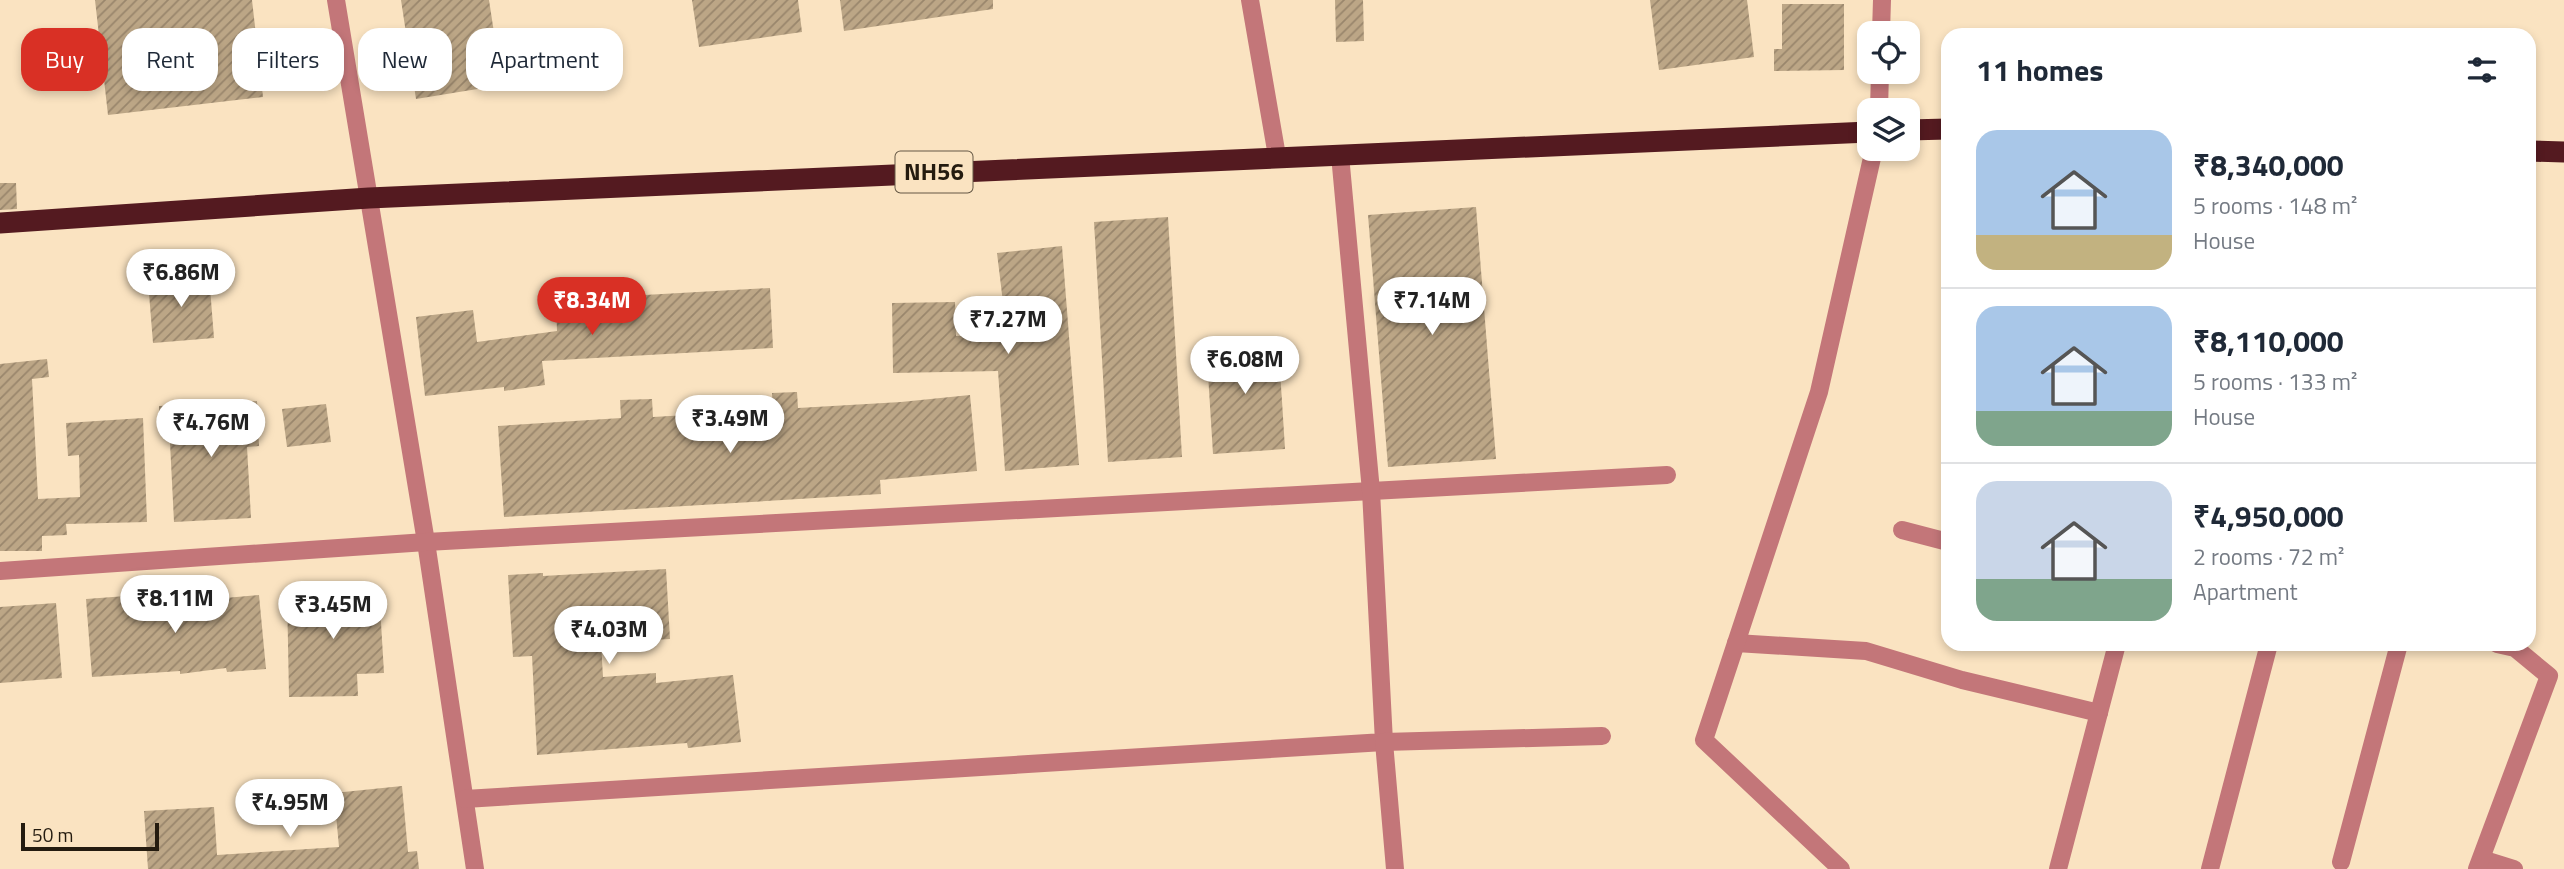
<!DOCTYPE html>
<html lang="en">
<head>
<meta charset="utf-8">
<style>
  :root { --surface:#fff; --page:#f6f6f7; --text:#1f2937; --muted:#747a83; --line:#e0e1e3; --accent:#d93025 }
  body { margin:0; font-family:"Titillium Web",sans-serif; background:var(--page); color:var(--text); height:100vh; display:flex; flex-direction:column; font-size:26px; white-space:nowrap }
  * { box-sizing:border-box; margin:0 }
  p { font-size:23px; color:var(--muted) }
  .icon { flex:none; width:38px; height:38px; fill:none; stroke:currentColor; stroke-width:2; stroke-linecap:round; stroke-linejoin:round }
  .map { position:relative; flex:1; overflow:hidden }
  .details { position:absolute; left:1941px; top:28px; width:595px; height:623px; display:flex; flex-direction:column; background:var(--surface); border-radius:21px; box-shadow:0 4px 10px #0003 }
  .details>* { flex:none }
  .guide { position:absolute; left:21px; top:28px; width:665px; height:63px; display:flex; gap:14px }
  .tools { position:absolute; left:1857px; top:21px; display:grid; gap:14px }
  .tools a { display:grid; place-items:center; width:63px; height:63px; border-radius:14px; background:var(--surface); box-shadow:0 4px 10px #0003; font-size:35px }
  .scale { position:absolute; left:21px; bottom:18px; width:138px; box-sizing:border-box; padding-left:7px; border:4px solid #241b0f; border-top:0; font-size:19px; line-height:24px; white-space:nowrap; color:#241b0f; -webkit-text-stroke:5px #fae3c1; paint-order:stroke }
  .price { position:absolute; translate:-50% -60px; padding:0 16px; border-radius:24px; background:#fff; color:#222; font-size:23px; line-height:46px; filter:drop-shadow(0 2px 4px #0008) }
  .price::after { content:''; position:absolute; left:50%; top:42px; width:21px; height:16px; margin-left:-10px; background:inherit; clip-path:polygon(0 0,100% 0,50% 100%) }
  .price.selected { background:var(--accent); color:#fff }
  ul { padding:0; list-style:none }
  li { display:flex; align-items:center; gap:21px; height:175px; padding:0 35px }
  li+li { border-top:2px solid var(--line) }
  li span { display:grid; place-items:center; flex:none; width:196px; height:140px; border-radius:21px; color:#555 }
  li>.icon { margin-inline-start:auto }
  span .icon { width:84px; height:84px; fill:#fffc; stroke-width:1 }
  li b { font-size:30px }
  h2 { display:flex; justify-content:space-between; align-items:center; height:84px; padding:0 35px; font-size:30px }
  .pill { padding:0 24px; border-radius:21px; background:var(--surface); box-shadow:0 4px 10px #0003; font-size:24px; line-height:63px }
  .pill.selected { background:var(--accent); color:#fff }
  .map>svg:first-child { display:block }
</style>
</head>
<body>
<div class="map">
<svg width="2564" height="869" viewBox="0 0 2564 869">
  <defs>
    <pattern id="building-hatch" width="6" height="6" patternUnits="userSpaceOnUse" patternTransform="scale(1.75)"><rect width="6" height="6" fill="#bca686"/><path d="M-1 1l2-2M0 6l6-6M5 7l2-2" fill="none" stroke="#99866c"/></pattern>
  </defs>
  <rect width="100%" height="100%" fill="#fae3c1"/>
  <g fill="url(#building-hatch)">
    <polygon points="95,0 252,0 263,97 108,115"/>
    <polygon points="401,0 489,0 502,85 416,99"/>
    <polygon points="692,0 798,0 802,32 699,47"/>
    <polygon points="840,0 993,0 993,9 844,31"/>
    <polygon points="1335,0 1363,0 1364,41 1336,42"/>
    <polygon points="1650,0 1747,0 1754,57 1659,70"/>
    <polygon points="1782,4 1844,4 1844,70 1774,71 1774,49 1782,49"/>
    <polygon points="0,183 16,183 17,209 0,210"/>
    <polygon points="1476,207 1496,459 1388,467 1368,215"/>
    <polygon points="1168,217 1182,457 1108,462 1094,222"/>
    <polygon points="1062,246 1079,465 1005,471 998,371 893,373 892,303 955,302 956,336 995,335 994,319 1005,319 997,253"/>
    <polygon points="209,275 214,338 153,343 148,281"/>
    <polygon points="770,288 773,348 542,361 545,385 504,391 504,387 425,396 416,317 473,310 477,342 557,331 556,300"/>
    <polygon points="1278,338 1285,449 1213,454 1206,342"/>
    <polygon points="47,359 49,377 32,379 38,499 80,497 79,455 68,456 66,423 143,418 147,522 66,524 67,535 42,536 42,551 0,551 0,364"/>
    <polygon points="797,392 798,408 901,402 970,395 977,471 880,480 881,494 504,517 498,426 621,418 620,400 652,399 653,417 773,410 772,393"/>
    <polygon points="257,401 259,446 247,447 251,518 174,522 169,423 159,424 159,406"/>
    <polygon points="326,404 331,442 287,447 282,409"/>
    <polygon points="666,569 670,639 601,643 603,677 656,673 656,683 733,675 741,742 688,748 687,743 537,755 532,656 513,657 508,575 543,573 543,576"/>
    <polygon points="379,589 384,673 357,674 358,696 289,697 287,591"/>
    <polygon points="153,594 154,601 213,594 214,599 259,595 266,669 227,672 226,668 180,674 180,671 92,677 86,599"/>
    <polygon points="56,603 62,678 0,683 0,607"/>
    <polygon points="402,786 408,852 417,851 419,869 148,869 144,811 214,807 217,855 339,847 334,793"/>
  </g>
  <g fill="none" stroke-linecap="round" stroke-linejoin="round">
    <g stroke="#c37679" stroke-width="18">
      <polyline points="336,0 426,542 475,869"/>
      <polyline points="1250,0 1277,156"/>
      <polyline points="1881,33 1882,0"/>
      <polyline points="1879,110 1880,72"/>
      <polyline points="1902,530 1948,542"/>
      <polyline points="0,571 426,542 1667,475"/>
      <polyline points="1736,643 1866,651 1962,680 2099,713"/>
      <polyline points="465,799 1384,742 1371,491 1340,155"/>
      <polyline points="2482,859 2514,869"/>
      <polyline points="2341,862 2399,644"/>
      <polyline points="1395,869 1384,742 1602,736"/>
      <polyline points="1841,869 1704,740 1819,392 1874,149"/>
      <polyline points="2058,869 2117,644"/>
      <polyline points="2210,869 2269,644"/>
      <polyline points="2477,869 2549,676 2515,648 2497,644"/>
    </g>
    <g stroke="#541a20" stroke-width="21">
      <polyline points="1908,130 1948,129"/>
      <polyline points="2529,151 2564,152"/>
      <polyline points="0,223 369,198 1869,132"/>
    </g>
  </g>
  <g text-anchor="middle" stroke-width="6" stroke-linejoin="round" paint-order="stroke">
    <rect fill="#fae3c1" stroke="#645744" stroke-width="2" x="895.5" y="151.5" width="77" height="41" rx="5"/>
    <g font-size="24" font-weight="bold" fill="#241b0f">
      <text x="934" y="180">NH56</text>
    </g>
  </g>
</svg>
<div class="tools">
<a><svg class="icon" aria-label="locate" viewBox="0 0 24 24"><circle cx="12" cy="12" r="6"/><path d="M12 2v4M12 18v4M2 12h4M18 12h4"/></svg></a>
<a><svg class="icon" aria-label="layers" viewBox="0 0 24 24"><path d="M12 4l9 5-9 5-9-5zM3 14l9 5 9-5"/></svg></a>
</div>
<div class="scale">50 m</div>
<b class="price" style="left:181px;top:309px">₹6.86M</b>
<b class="price selected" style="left:592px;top:337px">₹8.34M</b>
<b class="price" style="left:1432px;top:337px">₹7.14M</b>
<b class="price" style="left:1008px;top:356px">₹7.27M</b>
<b class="price" style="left:1245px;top:396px">₹6.08M</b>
<b class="price" style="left:730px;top:455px">₹3.49M</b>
<b class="price" style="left:211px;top:459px">₹4.76M</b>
<b class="price" style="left:175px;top:635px">₹8.11M</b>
<b class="price" style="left:333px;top:641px">₹3.45M</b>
<b class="price" style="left:609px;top:666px">₹4.03M</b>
<b class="price" style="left:290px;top:839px">₹4.95M</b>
<div class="guide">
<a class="pill selected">Buy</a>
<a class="pill">Rent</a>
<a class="pill">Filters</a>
<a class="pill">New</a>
<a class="pill">Apartment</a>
</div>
<section class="details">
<h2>11 homes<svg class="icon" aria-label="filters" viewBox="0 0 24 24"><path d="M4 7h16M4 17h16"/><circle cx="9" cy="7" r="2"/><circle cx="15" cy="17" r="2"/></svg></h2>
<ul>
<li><span style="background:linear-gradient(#a9c7e8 75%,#c2b280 0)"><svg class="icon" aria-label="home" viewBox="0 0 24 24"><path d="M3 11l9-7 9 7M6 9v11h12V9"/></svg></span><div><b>₹8,340,000</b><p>5 rooms · 148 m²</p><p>House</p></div></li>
<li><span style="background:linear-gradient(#a9c7e8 75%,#7fa58c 0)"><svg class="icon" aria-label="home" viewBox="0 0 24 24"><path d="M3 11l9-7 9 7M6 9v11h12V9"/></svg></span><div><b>₹8,110,000</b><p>5 rooms · 133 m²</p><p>House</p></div></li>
<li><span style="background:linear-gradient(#c9d6e8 70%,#7fa58c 0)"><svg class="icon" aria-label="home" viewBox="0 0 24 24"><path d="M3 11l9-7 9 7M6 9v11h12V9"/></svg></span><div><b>₹4,950,000</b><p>2 rooms · 72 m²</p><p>Apartment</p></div></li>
</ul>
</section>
</div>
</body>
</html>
